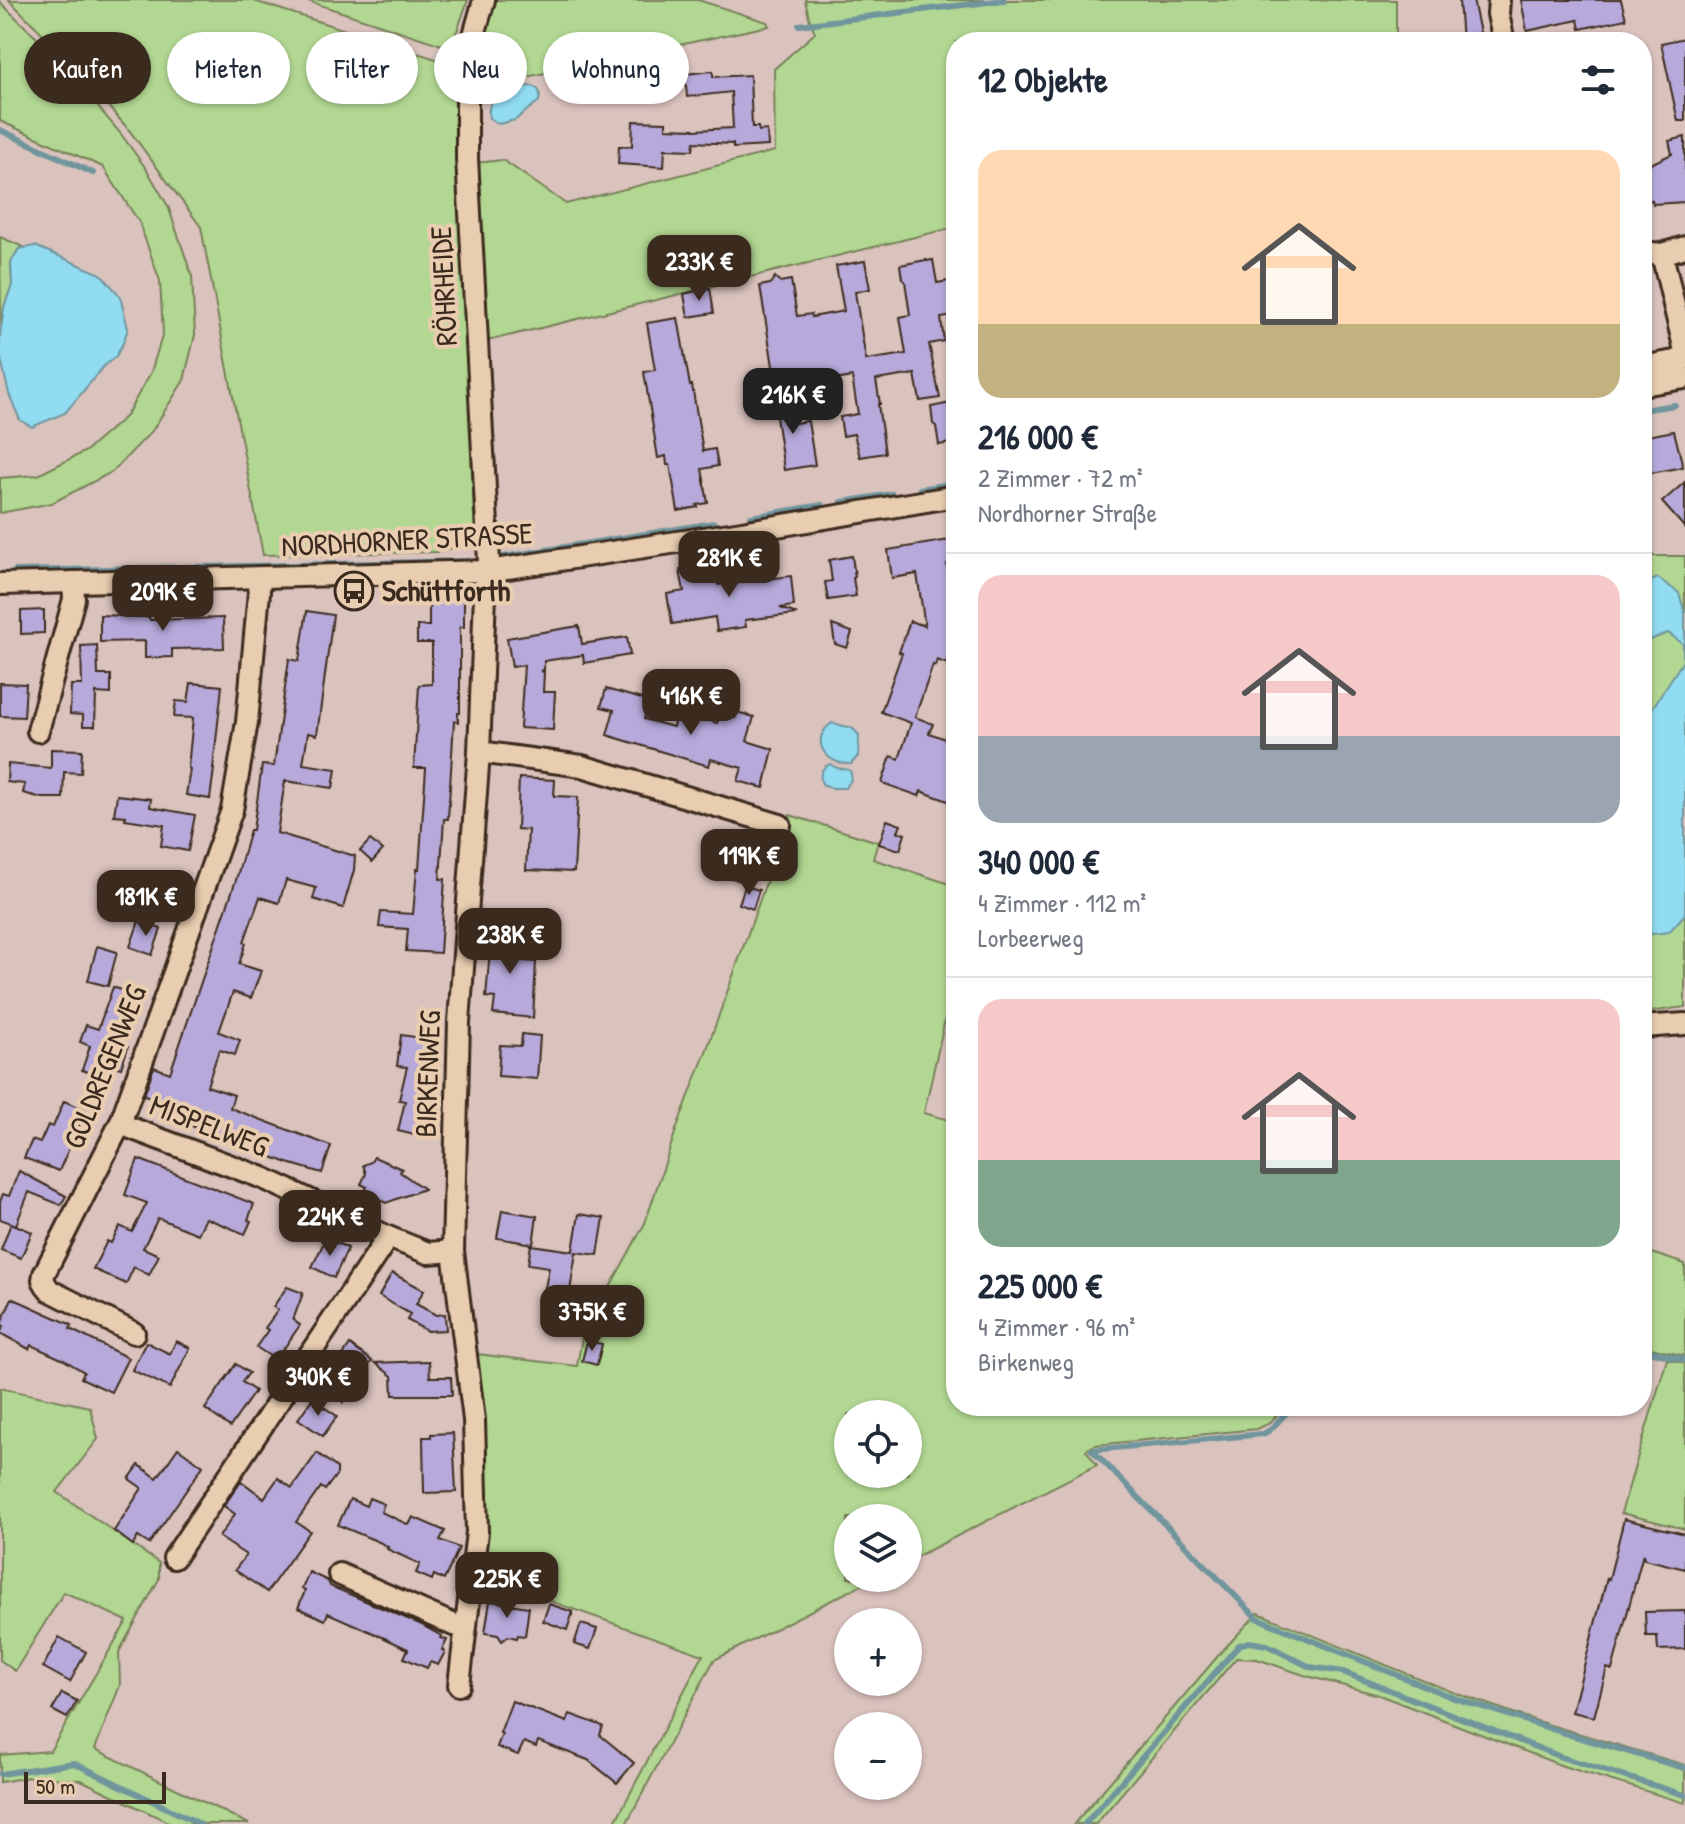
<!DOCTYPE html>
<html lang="de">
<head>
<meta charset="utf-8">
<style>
  :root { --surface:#fff; --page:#f6f6f7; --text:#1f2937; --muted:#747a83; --line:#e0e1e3; --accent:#3b2a1e }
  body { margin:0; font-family:"Patrick Hand",sans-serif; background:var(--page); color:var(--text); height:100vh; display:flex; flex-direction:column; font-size:30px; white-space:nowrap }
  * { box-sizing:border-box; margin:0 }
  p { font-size:26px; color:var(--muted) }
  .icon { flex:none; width:44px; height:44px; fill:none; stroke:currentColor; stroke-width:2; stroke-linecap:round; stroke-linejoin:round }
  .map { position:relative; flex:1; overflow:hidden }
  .side { position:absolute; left:946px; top:32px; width:706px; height:1384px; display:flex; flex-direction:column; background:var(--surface); border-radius:32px; box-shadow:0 2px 6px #0004 }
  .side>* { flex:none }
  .hud { position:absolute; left:24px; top:32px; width:760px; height:72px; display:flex; gap:16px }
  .fabs { position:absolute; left:834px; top:1400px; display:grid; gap:16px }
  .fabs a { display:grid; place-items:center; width:88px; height:88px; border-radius:50%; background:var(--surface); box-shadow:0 2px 6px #0004; font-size:40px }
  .scale { position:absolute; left:24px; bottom:20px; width:142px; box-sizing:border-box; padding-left:8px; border:4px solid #3b2a1e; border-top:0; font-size:22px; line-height:28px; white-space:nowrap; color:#3b2a1e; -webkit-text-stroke:6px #e9cdb0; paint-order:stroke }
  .price { position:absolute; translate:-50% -68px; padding:0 18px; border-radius:16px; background:var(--accent); color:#fff; font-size:26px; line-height:52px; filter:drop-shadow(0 2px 4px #0008) }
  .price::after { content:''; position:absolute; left:50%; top:48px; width:24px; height:18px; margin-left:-12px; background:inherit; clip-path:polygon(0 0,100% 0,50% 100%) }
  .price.active { background:#222; color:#fff }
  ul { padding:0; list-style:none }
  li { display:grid; align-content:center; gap:16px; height:424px; padding:0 32px }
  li+li { border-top:2px solid var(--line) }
  li span { display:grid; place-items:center; height:248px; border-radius:24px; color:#555 }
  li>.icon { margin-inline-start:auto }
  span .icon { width:144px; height:144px; fill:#fffc; stroke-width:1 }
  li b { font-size:34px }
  h2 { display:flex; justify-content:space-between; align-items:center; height:96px; padding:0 32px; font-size:34px }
  .pill { padding:0 28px; border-radius:36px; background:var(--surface); box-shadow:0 2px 6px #0004; font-size:28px; line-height:72px }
  .pill.active { background:var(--accent); color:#fff }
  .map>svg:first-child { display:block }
</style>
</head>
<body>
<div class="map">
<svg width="1685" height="1824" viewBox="0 0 1685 1824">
  <rect width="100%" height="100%" fill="#dac2bd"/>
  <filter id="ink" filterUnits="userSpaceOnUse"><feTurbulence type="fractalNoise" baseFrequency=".0125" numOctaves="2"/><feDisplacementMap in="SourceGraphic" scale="16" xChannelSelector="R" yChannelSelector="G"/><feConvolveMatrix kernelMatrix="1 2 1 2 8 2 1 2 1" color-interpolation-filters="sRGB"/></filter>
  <g filter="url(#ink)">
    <g fill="#b2d792" stroke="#768058" stroke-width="2" fill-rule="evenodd">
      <polygon points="9,0 251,0 455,65 475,542 438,552 263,555 201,227 129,130 58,49"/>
      <polygon points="305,0 468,0 451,48"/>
      <polygon points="493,0 698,0 767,22 769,26 474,88 474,61"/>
      <polygon points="805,0 1396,0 1396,42 956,42 956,227 483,342 475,163 503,160 566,204 775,151 774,69 815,33 809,17"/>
      <polygon points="0,2 54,55 121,134 147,170 168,206 192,276 195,335 184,380 152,431 112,472 52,503 0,513 0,478 38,475 86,451 126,416 151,372 163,333 160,281 139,222 103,167 0,121"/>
      <polygon points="0,237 26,248 19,249 11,262 12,285 4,307 1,325"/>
      <polygon points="1642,532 1650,556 1685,556 1685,1007 1642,1013"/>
      <path d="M790 815 878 842 873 859 956 886V970L924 1113 956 1122V1406H1287L1268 1424 1257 1429 1095 1445 1086 1450 1097 1465 908 1561V1518H848V1578H875L714 1660 626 1824H614L703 1655 480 1576 476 1354 577 1366 582 1338 645 1223 677 1127 707 1049ZM848 1414H908V1474H848Z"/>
      <polygon points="1642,1250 1685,1264 1685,1356 1642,1346"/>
      <polygon points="1667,1359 1685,1363 1685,1529 1621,1513"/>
      <polygon points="0,1388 90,1407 98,1439 57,1492 159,1563 159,1579 119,1652 120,1685 95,1749 249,1824 172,1824 81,1780 29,1777 0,1782 0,1755 50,1751 127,1621 64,1592 15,1671 0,1660"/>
      <polygon points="1258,1613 1455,1693 1540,1722 1685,1765 1685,1803 1563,1766 1379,1695 1307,1676 1257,1659 1236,1658 1096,1824 1074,1824 1224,1649"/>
    </g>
    <g fill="#91dcf1" stroke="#6f959d" stroke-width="2">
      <path d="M532 86C540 89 541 93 539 101L515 120 499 124 489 118C485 92 512 87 532 86Z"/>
      <polygon points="35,246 101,274 120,296 128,329 123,343 116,356 104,366 65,413 32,427 20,420 9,394 0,355 0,335 4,307 12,285 11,262 19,249"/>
      <polygon points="1658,578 1679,593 1685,613 1685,914 1669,932 1652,934 1642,931 1642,724 1683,661 1683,644 1668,633 1642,643 1642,585"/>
      <path d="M832 723 852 728 859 735 858 756 851 764C826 765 808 740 832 723Z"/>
      <path d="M830 764 837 768 849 770C854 776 850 783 845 788H832L822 784C819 775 821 768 830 764Z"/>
    </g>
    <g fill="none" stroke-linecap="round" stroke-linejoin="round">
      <g stroke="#6f959d" stroke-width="6">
        <polyline points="799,25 1004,0"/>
        <polyline points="0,130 93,173"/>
        <polyline points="1642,410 1675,405"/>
        <polyline points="920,489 956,483"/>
        <polyline points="842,502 892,494"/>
        <polyline points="751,517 822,505"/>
        <polyline points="503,557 714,523"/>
        <polyline points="15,571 470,561"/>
        <polyline points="1642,1349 1685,1360"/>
        <polyline points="1092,1450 1257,1618 1454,1698 1571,1735 1685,1768"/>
        <polyline points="1092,1450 1263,1434 1270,1430 1293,1406"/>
        <polyline points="0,1774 74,1763 200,1824"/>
        <polyline points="1085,1824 1239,1645 1249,1642 1267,1645 1310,1667 1343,1672 1561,1757 1685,1795"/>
      </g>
    </g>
    <g fill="#b7aadb" stroke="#3b2a1e" stroke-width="2">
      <polygon points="1459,0 1473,0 1482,42 1462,42"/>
      <polygon points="1521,0 1621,0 1626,19 1580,29 1578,20 1527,31"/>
      <polygon points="1685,38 1685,121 1678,121 1661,43"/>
      <polygon points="648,60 648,84 644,84 644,94 624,94 624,88 606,88 607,70 622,70"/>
      <polygon points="713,71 713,77 750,75 752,127 758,127 759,131 767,130 768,146 733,148 733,144 694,142 693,150 665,149 664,167 618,164 619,146 632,146 633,121 666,122 666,128 694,129 694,130 733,128 731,92 687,97 685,74"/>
      <polygon points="1685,137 1685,202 1653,204 1652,200 1642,202 1642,168 1672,154 1669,141"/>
      <polygon points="926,260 926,261 933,260 937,283 949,281 954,316 941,318 944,341 929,344 940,398 920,401 915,374 876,380 880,404 878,404 885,453 860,457 854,434 843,436 840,417 858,414 852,377 777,391 760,286 770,284 775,277 780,282 791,280 797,316 811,314 812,317 844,311 836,266 865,261 870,289 855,292 866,360 906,354 900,317 910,315 905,281 902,279 900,265"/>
      <polygon points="710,288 714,313 688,317 684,294"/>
      <polygon points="678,318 690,386 692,385 703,451 715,449 718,466 702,469 708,503 697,505 698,507 678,511 670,465 667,465 666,456 658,458 644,372 655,370 647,323"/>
      <polygon points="789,394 794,423 808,421 815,465 784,470 773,397"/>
      <polygon points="956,402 956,442 939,445 936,426 933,424 931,407"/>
      <polygon points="1674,431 1683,467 1645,474 1642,462 1642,437"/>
      <polygon points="1685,482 1685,528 1662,502"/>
      <polygon points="956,539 956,562 947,564 956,627 956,667 937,660 935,666 933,665 915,717 933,724 929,733 956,743 956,804 921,791 919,796 882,783 891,756 899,759 911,723 881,712 902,653 899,652 910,621 925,626 917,574 892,578 888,550"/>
      <polygon points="852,556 855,577 853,578 856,596 828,600 825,582 832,581 829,560"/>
      <polygon points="715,565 718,585 791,576 794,606 780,608 797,614 745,620 746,627 717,631 715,617 672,624 667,594 684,591 680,570"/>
      <polygon points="429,598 464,598 464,627 460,627 460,713 458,713 458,722 454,721 448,819 444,819 440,879 445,879 440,953 406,951 408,929 379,927 381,912 413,914 417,869 419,869 426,768 414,768 419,685 432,684 432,643 417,643 417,626 429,626"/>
      <polygon points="44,610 44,633 21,634 21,611"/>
      <polygon points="307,611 333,615 317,735 308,733 303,764 336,769 333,788 285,781 277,833 355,856 354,870 343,908 313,899 316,888 286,880 279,903 260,897 244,942 246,943 239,964 261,971 251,998 233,992 219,1032 240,1040 235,1055 220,1050 218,1053 207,1086 234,1095 230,1108 331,1146 322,1173 288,1163 240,1145 240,1147 227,1142 228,1139 172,1119 176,1106 144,1095 154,1067 170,1073 236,880 250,830 253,830 262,765 274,766 289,659 299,661"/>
      <polygon points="100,615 149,617 150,620 223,618 224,648 172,649 172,657 145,658 145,641 100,642"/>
      <polygon points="832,625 852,632 847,648 835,644"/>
      <polygon points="579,626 582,644 627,637 630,655 584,663 583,655 544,661 544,670 540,671 544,672 543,692 555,692 553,730 520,728 524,665 512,667 507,638"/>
      <polygon points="97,645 98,675 111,675 111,694 96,693 95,726 83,726 83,715 70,714 71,685 82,685 81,646"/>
      <polygon points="0,683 26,684 24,717 0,716"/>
      <polygon points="191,683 222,686 213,769 214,769 210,799 186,795 190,769 188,768 193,718 174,717 176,701 188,702"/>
      <polygon points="606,689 649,701 644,719 673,727 677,711 717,723 720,714 735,718 737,712 754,717 747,741 773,749 764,788 738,781 742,768 711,759 709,766 607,735 614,710 601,707"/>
      <polygon points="51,749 82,750 81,773 64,772 63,798 42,798 23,793 25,784 7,782 8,764 51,768"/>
      <polygon points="519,778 555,780 554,796 578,797 574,872 526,870 528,830 517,829"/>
      <polygon points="117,795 151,799 150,807 195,815 188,851 161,846 164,825 125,819 126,816 114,815"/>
      <polygon points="887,820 901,825 898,832 905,834 900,850 879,844"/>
      <polygon points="725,837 757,847 746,882 714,873"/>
      <polygon points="370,840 383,850 372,862 360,851"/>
      <polygon points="745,886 759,890 753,909 739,904"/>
      <polygon points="139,921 161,929 152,955 130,947"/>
      <polygon points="492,926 517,928 514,960 536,962 533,1018 493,1014 495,998 486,997"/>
      <polygon points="97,946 117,952 108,986 88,981"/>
      <polygon points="113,987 138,996 121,1045 128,1047 121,1068 114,1066 109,1080 82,1070 90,1046 80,1042 86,1025 98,1029"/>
      <polygon points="522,1034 540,1036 537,1079 498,1076 500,1045 521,1046"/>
      <polygon points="401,1035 429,1039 427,1050 430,1050 427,1070 438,1072 433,1108 435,1109 427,1138 398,1131 405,1101 399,1100 407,1067 397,1066"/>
      <polygon points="64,1101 86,1110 59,1171 24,1158 32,1140 40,1143 48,1125 53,1127"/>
      <polygon points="374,1157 402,1169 400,1172 424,1189 386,1203 364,1193 367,1187 361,1184 366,1174 363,1165 371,1162"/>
      <polygon points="138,1159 254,1204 248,1220 251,1221 245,1234 206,1218 198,1234 158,1218 143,1248 159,1255 149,1275 134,1267 126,1284 93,1269 107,1241 111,1243 120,1226 132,1232 147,1203 125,1195"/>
      <polygon points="19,1171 66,1196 61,1205 29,1192 16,1225 0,1219 0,1202 3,1194 9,1196"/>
      <polygon points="502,1210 537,1216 533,1244 497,1238"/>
      <polygon points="579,1214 604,1218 598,1255 576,1252 569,1298 565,1298 563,1308 542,1304 549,1267 528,1264 531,1245 573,1251"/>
      <polygon points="11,1223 32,1232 21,1258 1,1250"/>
      <polygon points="326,1238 348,1248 334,1278 312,1267"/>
      <polygon points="392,1273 424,1290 416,1304 436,1315 445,1314 446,1330 427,1331 407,1320 410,1314 379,1296"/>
      <polygon points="287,1287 303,1293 293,1320 300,1325 276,1360 256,1347 268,1330 265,1328 278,1310 273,1307"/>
      <polygon points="12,1298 72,1325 70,1329 128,1358 111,1392 81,1378 84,1372 64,1360 31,1345 29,1349 0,1333 4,1326 1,1324"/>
      <polygon points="176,1341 190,1348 170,1388 132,1370 146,1342 170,1354"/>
      <polygon points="587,1341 602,1344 597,1365 582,1361"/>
      <polygon points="350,1345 372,1361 343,1402 339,1374 333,1370"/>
      <polygon points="429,1361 430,1377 451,1377 452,1395 393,1395 392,1376 375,1363"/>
      <polygon points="236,1364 249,1373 242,1382 255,1391 230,1427 205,1409"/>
      <polygon points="312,1399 337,1416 323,1436 298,1419"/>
      <polygon points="453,1433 456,1492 424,1493 423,1437 431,1437 431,1434"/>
      <polygon points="178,1448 203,1466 149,1544 138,1537 133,1545 114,1531 142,1488 129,1479 139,1465 157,1478"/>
      <polygon points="317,1453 337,1468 337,1474 325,1490 321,1487 296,1522 310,1531 267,1592 235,1570 246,1555 219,1537 235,1514 224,1506 241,1481 264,1498 278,1478 292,1488"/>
      <polygon points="369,1498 384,1504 381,1512 409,1525 413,1517 445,1531 440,1540 459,1548 444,1580 434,1575 432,1580 416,1573 420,1564 387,1549 388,1547 379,1542 338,1525 350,1499 366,1506"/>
      <polygon points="1624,1519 1685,1534 1685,1569 1644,1559 1643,1554 1612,1670 1607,1668 1594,1717 1572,1712 1607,1578 1609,1579"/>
      <polygon points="309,1572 328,1581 330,1586 422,1625 442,1636 441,1638 447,1640 442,1650 445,1652 438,1665 430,1662 427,1668 404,1658 408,1649 378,1635 328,1613 325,1620 298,1608 305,1591 302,1589"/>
      <polygon points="490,1601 529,1607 525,1636 518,1635 517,1638 508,1636 502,1641 498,1635 485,1633"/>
      <polygon points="549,1604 573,1612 567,1630 543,1621"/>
      <polygon points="1685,1611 1685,1649 1658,1650 1657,1636 1646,1636 1645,1612"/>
      <polygon points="581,1624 597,1629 590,1649 574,1644"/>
      <polygon points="59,1637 86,1652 70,1682 43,1667"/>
      <polygon points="62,1693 77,1701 67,1718 52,1710"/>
      <polygon points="512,1701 567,1722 570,1714 603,1726 600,1735 634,1763 617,1783 588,1760 538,1741 536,1747 524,1742 518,1755 497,1747 502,1734 500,1733"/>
    </g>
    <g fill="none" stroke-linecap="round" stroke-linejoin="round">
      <g stroke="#3b2a1e" stroke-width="26">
        <g id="minor">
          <polyline points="1499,0 1498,14 1504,42"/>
          <polyline points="1642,252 1662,254 1685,247"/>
          <polyline points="1662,254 1685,351"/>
          <polyline points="1642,367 1685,359"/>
          <polyline points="1642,385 1685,378"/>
          <polyline points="0,584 488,571 736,533 956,496"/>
          <polyline points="38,731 74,599 73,582"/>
          <polyline points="479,752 582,766 780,825"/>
          <polyline points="1642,1027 1685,1024"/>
          <polyline points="120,1124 263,1178 388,1237 428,1253 453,1251"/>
          <polyline points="134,1333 49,1290 43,1280 44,1274 120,1124 232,810 247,722 259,592 258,578"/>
          <polyline points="174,1558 388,1237"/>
          <polyline points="339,1574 454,1625 466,1626"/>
          <polyline points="459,1685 477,1532 474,1420 453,1251 459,1022 479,752 485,594 489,562 467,158 467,60 484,0"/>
        </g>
      </g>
      <use href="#minor" stroke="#e9cdb0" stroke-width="20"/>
    </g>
  </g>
  <defs>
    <g id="bus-ring" transform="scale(2)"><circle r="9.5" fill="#e9cdb0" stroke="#3b2a1e" stroke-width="1.5"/><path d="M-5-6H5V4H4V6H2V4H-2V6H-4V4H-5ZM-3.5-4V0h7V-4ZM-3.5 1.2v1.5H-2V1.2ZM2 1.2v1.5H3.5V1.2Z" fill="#3b2a1e"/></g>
  </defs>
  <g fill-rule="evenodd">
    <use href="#bus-ring" x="354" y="591"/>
  </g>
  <g text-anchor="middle" stroke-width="8" stroke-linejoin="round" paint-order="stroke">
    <g font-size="30" fill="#3b2a1e" stroke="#e9cdb0">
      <text transform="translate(444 286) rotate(-93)" y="10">RÖHRHEIDE</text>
      <text transform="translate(407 540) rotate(-3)" y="10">NORDHORNER STRASSE</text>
      <text transform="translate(105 1067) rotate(-68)" y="10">GOLDREGENWEG</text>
      <text transform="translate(428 1074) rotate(-88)" y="10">BIRKENWEG</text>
      <text transform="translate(209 1126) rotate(21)" y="10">MISPELWEG</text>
    </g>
    <g font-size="30" font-weight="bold" fill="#3b2a1e" stroke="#e9cdb0" text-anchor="start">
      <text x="382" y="601">Schüttforth</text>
    </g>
  </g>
</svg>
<div class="fabs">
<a><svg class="icon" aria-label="locate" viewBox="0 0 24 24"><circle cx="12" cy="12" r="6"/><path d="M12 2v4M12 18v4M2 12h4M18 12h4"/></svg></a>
<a><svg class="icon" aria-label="layers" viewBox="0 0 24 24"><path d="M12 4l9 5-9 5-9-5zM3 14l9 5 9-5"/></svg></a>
<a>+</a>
<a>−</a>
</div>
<div class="scale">50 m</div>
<b class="price" style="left:699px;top:303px">233K €</b>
<b class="price active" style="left:793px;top:436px">216K €</b>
<b class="price" style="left:729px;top:599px">281K €</b>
<b class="price" style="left:163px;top:633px">209K €</b>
<b class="price" style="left:691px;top:737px">416K €</b>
<b class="price" style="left:749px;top:897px">119K €</b>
<b class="price" style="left:146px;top:938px">181K €</b>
<b class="price" style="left:510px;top:976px">238K €</b>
<b class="price" style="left:330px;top:1258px">224K €</b>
<b class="price" style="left:592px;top:1353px">375K €</b>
<b class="price" style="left:318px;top:1418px">340K €</b>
<b class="price" style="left:507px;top:1620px">225K €</b>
<div class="hud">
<a class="pill active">Kaufen</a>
<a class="pill">Mieten</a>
<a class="pill">Filter</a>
<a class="pill">Neu</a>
<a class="pill">Wohnung</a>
</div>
<section class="side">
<h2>12 Objekte<svg class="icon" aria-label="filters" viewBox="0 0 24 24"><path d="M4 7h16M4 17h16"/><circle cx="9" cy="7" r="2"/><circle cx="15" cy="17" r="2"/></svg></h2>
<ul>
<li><span style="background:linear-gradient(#ffd9b3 70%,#c2b280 0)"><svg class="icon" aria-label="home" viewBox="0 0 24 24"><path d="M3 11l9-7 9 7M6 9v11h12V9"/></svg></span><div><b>216 000 €</b><p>2 Zimmer · 72 m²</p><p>Nordhorner Straße</p></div></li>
<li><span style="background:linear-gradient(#f6c9c9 65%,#9aa5b1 0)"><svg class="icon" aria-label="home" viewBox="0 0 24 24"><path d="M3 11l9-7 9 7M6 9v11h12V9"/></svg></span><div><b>340 000 €</b><p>4 Zimmer · 112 m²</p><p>Lorbeerweg</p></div></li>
<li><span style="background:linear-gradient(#f6c9c9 65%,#7fa58c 0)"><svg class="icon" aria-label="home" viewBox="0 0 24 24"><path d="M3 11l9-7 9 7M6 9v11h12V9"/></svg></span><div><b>225 000 €</b><p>4 Zimmer · 96 m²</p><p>Birkenweg</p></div></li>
</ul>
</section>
</div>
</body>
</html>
